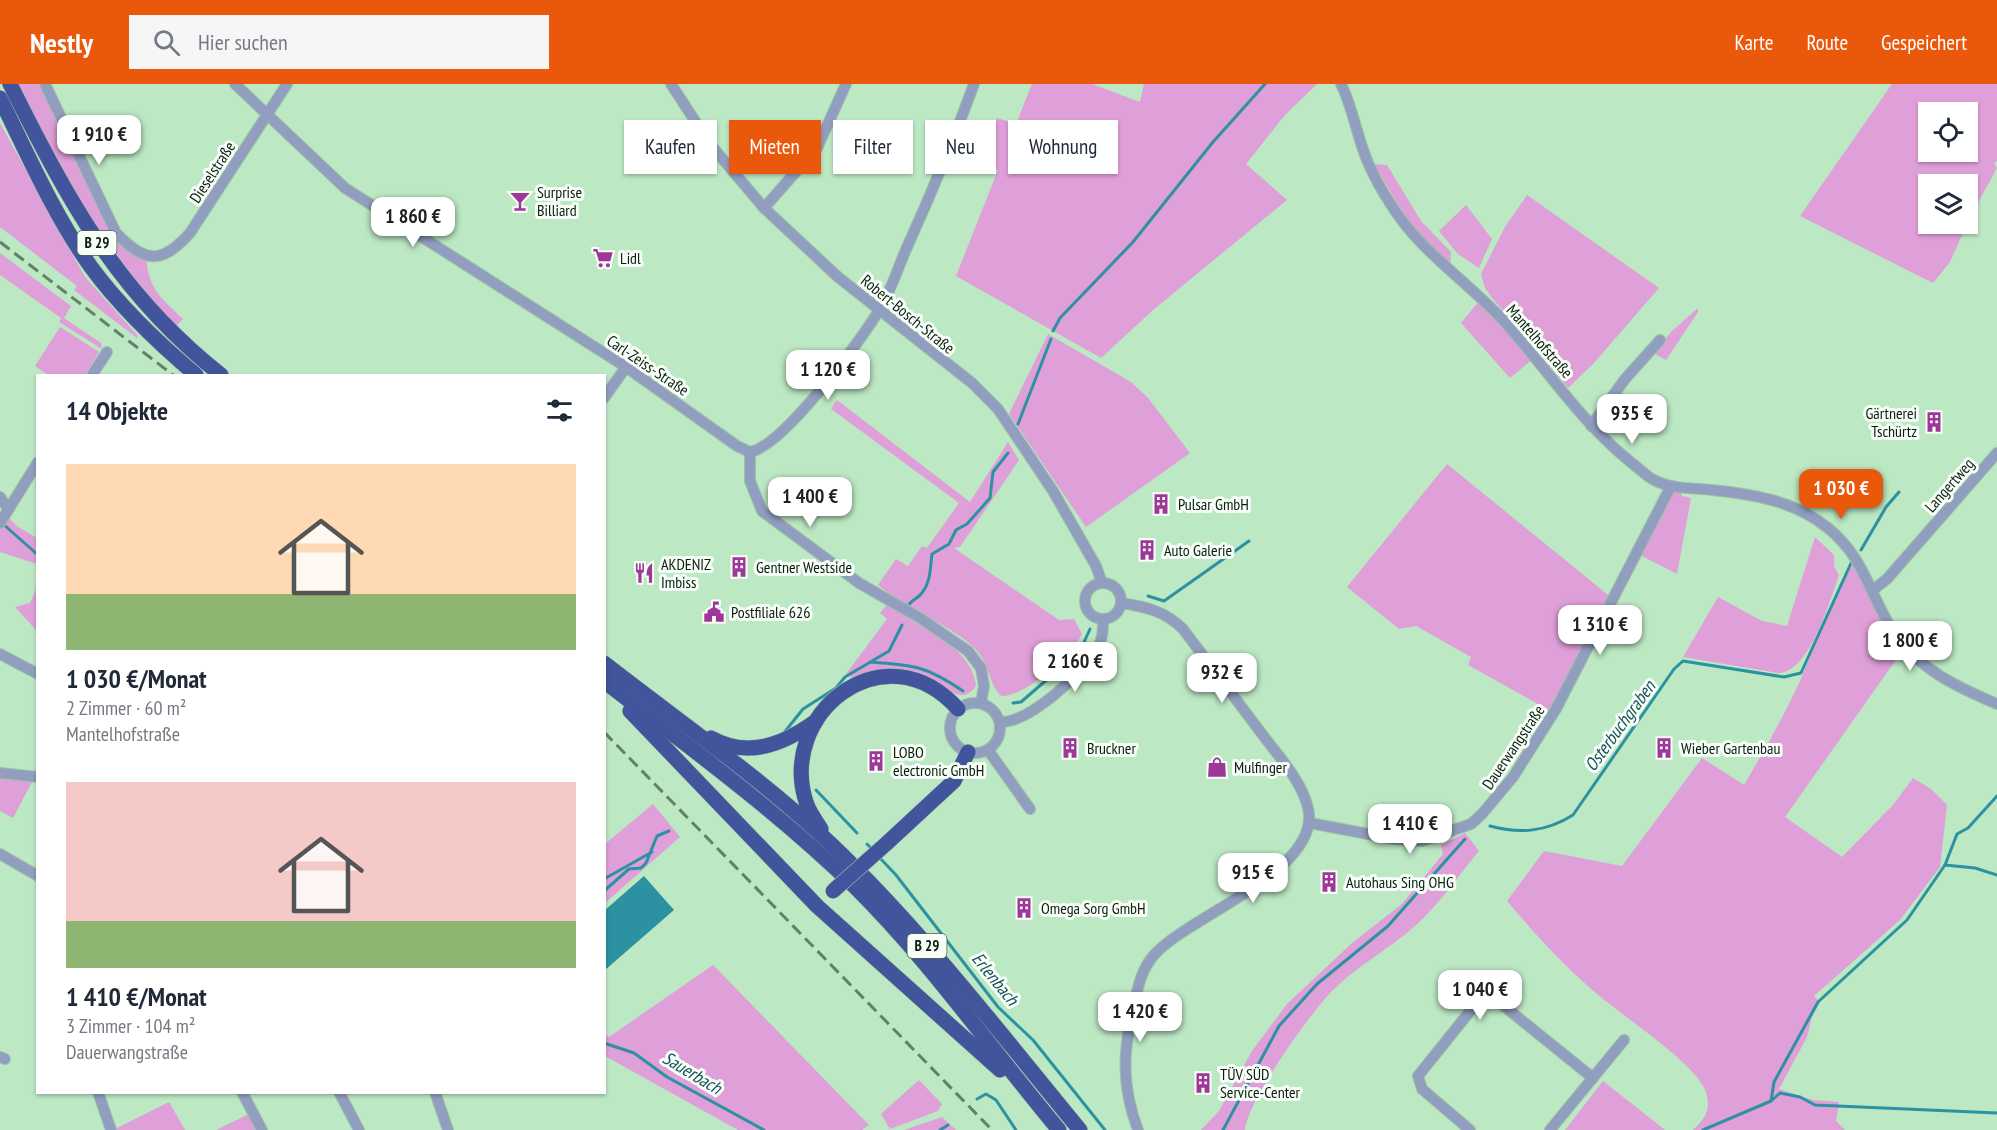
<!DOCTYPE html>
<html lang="de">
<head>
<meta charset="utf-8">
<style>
  :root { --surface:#fff; --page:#f6f6f7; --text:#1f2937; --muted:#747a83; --accent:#ea580c }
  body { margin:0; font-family:"PT Sans Narrow",sans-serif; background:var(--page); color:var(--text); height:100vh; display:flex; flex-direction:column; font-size:22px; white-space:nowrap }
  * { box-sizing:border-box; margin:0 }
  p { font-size:20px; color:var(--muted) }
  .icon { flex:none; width:33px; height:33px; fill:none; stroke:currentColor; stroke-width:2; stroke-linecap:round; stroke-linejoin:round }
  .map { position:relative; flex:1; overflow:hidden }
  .side { position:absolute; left:36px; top:290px; width:570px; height:720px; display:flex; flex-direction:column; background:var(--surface); border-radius:0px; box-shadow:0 2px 4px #0004 }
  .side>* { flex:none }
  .top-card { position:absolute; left:624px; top:36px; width:570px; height:54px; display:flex; gap:12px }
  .tools { position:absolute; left:1918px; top:18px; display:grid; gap:12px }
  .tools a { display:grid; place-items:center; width:60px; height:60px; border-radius:0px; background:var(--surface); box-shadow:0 2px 4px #0004; font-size:30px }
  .price { position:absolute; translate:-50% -51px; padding:0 14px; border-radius:12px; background:#fff; color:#222; font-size:20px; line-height:39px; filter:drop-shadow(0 2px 3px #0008) }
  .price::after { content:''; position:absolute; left:50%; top:36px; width:18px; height:14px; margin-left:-9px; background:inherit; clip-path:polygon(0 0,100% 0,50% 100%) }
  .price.on { background:var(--accent); color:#fff }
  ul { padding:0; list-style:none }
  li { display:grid; align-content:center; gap:12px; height:318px; padding:0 30px }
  li span { display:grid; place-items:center; height:186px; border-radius:0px; color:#555 }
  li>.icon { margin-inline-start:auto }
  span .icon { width:108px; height:108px; fill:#fffc; stroke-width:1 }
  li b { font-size:26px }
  h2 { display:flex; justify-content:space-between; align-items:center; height:72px; padding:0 30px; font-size:26px }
  .chip { padding:0 21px; border-radius:0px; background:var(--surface); box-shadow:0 2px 4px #0004; font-size:21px; line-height:54px }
  .chip.on { background:var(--accent); color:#fff }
  header { display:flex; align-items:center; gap:36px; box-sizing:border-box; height:84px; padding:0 30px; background:var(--accent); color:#fff }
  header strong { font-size:28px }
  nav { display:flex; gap:33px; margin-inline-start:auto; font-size:21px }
  .search { width:420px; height:54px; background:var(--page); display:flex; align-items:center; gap:15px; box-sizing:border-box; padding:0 21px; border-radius:0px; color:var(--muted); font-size:22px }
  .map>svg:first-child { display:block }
</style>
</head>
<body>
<header>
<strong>Nestly</strong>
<div class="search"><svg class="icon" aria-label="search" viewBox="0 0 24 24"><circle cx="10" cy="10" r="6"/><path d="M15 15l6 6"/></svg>Hier suchen</div>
<nav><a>Karte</a><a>Route</a><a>Gespeichert</a></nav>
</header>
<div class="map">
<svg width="1997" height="1046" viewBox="0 0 1997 1046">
  <rect width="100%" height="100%" fill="#bce8c4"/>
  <g fill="#df9fd9" fill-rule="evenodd">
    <path d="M18 0H45L116 149 146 173C149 206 160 213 183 235L173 245 140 210 73 113Z"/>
    <polygon points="1032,0 1092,0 1140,18 1144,0 1317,0 1285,31 1246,80 1287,116 1153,226 1101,274 956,192 998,86 980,78 997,34 1016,40"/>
    <path d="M1892 0H1997V77L1994 79 1997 84 1968 137V100H1929V140H1967L1950 178 1933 199 1800 132ZM1929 28H1968V68H1929Z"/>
    <polygon points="0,39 85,193 138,252 137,254 74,206 77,202 0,143"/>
    <polygon points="1374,80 1387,81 1421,137 1451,168 1450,184 1418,154"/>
    <polygon points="1527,111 1659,204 1594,279 1568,304 1493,215 1485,204 1481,190 1505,143"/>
    <polygon points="1466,121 1492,155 1479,184 1458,170 1439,147"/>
    <polygon points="0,169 71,222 64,234 101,259 102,265 59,238 61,234 0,191"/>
    <polygon points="1479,217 1534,274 1510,294 1461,239"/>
    <polygon points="1698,224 1698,228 1666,276 1653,269 1672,247"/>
    <polygon points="60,243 99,268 85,291 48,291 35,282"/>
    <polygon points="1048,250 1131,298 1148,314 1190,369 1086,443 1009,330"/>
    <path d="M837 316 970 418 1008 358 1019 376 960 463 954 464 1059 536 1074 535 1082 550C1072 571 1025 613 1001 612 988 599 990 581 977 567 962 550 935 538 915 525L908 534C934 551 973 568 976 602 959 627 935 592 913 587 891 583 873 586 853 595L846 590 887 535 880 529 893 513 878 501 896 475 908 482 922 462 927 464 959 419 831 325Z"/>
    <polygon points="1447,380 1613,515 1554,629 1468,581 1471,573 1416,542 1399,545 1347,503"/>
    <polygon points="1674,408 1681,408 1682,412 1691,414 1677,490 1640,471 1668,414"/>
    <polygon points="5,430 18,443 37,454 37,480 0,468 0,439"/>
    <path d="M1815 453 1834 471V482L1839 491C1830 516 1810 589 1778 589L1683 573 1718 513 1762 537 1787 542Z"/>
    <path d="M1857 474 1905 563 1785 733 1842 773 1893 721 1913 694 1931 705 1947 721 1940 783 1900 836 1814 912 1820 918 1812 933 1807 953 1779 1005 1813 1016 1839 1018 1836 1037 1845 1046H1693C1706 1034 1712 1024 1705 1006 1695 979 1621 931 1596 909 1564 882 1534 849 1507 817L1544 767 1622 782 1702 674 1744 701C1764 667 1783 634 1799 599 1818 558 1831 512 1857 474Z"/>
    <polygon points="37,503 37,547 15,523 30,519"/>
    <polygon points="0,692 34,694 13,734 0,727"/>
    <polygon points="653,720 680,753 605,819 605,760"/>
    <path d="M1465 749 1479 767C1458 792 1438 822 1414 843 1388 866 1355 883 1331 908 1309 931 1248 1016 1245 1046H1201L1219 1027 1252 967 1287 920 1352 859 1402 820 1443 770 1441 761Z"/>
    <polygon points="713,881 869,1041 862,1046 738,1046 605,972 605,950 609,953"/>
    <polygon points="919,996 942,1020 938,1027 890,1045 881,1030"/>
    <polygon points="1603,997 1665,1046 1565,1046"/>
    <polygon points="169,1018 185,1046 113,1046"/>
    <polygon points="251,1029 260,1046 216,1046"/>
    <polygon points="942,1033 956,1046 904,1046"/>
  </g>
  <polygon fill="#2c92a2" points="644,792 674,826 605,886 605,826"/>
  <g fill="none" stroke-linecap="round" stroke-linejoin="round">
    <g stroke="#2c92a2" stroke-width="3">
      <polyline points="1053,247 1060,234 1133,158 1213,58 1265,0"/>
      <polyline points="1018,340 1051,255"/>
      <polyline points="3,440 38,471"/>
      <polyline points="1861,466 1886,423 1899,408"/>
      <polyline points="1148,512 1164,517 1249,457"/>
      <path d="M907 524C910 516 916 516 921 510 931 499 930 484 932 470L949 460 956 446 967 440 990 414 993 388 1008 369"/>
      <path d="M870 578C914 581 926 582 963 607"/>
      <polyline points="1013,619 1021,618 1080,567 1090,545"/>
      <polyline points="783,650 803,625 836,604 845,593 889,567 902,541"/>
      <polyline points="816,706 857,749"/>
      <path d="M1490 742C1520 750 1546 748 1573 731L1674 585 1683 577 1784 593 1801 589 1852 477"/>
      <polyline points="867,760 873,766"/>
      <polyline points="879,773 896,791 998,923 1033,956 1105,1046"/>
      <polyline points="1945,781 1975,784 1997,791"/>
      <polyline points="604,795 652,768"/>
      <polyline points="604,807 629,785 641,784 646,779 657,752 669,747"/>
      <polyline points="604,959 634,969 667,993 764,1046"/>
      <polyline points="977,1015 986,1010 996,1016 1016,1046"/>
      <polyline points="1771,1017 1780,1009 1800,1013 1815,1021 1997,1029"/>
      <polyline points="940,1046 948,1041"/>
      <polyline points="1223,1046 1279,942 1317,900 1388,842 1465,755"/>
      <polyline points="1703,1046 1771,1017 1774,998 1818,918 1907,836 1945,781 1957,750 1968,744 1997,712"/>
    </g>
    <g stroke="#9cc3a4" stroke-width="12">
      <g id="minor">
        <path d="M45 0 116 149C145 179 161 181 190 149L287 0"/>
        <polyline points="235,0 345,104 626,283 737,362 750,368"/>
        <polyline points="671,0 710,60 764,124 838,193 972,299 998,325 1053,407 1096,482 1102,499"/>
        <path d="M1341 0C1354 26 1357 55 1369 81 1375 94 1382 107 1390 119 1418 166 1465 195 1502 235 1546 283 1581 339 1633 380 1640 385 1647 393 1656 397 1673 405 1693 404 1712 406 1753 410 1795 417 1828 444 1865 474 1869 510 1893 547 1918 585 1957 603 1997 620"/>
        <polyline points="764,124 817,64 846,0"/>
        <polyline points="92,291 107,268"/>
        <polyline points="604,314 626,283"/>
        <polyline points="1591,342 1625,295 1660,256"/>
        <path d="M750 368C783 362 859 259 878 228 891 208 898 183 908 161 932 108 954 55 974 0"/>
        <polyline points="750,368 750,397 762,427 859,499 920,534 968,567 981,584 984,602 981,619"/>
        <polyline points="0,413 8,425"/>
        <polyline points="0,439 38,378"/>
        <circle cx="1103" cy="517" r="18"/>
        <polyline points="1874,505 1887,495 1997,369"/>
        <path d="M1122 519C1146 523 1165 527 1183 545 1210 581 1238 618 1265 654 1281 675 1302 698 1308 724 1323 786 1188 832 1154 871 1141 886 1138 903 1134 921 1123 966 1121 1001 1138 1046"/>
        <polyline points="0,570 38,590"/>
        <circle cx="975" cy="644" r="25"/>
        <path d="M1000 638C1030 639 1084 588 1098 563 1103 554 1103 546 1103 536"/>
        <polyline points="988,666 1030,725"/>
        <polyline points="0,689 38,693"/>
        <polyline points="1310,739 1394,755 1422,757 1471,740 1482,730 1513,693 1556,625 1671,402"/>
        <polyline points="0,770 38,792"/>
        <polyline points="0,973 5,975"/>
        <polyline points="98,1008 111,1046"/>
        <polyline points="242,1008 262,1046"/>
        <polyline points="339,1008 359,1046"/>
        <polyline points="435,1008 448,1046"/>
        <polyline points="1470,1046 1422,1005 1418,992 1479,916 1494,914 1593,994"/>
        <polyline points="1550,1046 1624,956"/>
      </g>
    </g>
    <g stroke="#9cc3a4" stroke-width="16">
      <g id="highway">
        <path d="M10 0C68 116 117 209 221 291"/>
        <path d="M0 14C28 71 54 131 91 183 121 224 157 258 196 291"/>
        <path d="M604 579C681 639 761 694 832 761 923 848 1000 949 1080 1046"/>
        <path d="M604 597C689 663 777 727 854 802 929 876 991 965 1059 1046"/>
        <polyline points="630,627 817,822 1000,986"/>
        <path d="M711 654C748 675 784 660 816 637"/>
        <path d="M821 745C816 737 810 729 807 721 775 630 885 543 958 625"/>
        <polyline points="887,759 954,697 968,668"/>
      </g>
    </g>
    <use href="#minor" stroke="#929ec0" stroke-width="10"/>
    <use href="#highway" stroke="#42559c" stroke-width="15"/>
    <g stroke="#638169" stroke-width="3" stroke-dasharray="12 6" stroke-linecap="butt">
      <polyline points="0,158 173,291"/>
      <polyline points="604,648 992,1046"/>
    </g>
    <g stroke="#9cc3a4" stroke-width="16" stroke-linecap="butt">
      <polyline id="highway-bridge" points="833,807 887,759"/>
    </g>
    <use href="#highway-bridge" stroke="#42559c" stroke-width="15"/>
  </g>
  <defs>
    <g id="bar-bare" transform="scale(1.62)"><path d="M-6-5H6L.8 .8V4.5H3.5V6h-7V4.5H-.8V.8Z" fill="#9f3699" stroke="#f6fef7" stroke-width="2.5" paint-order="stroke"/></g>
    <g id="supermarket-bare" transform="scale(1.62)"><path d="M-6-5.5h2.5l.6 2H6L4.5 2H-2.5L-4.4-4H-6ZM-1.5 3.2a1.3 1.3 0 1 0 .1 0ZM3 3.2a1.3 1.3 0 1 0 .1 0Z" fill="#9f3699" stroke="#f6fef7" stroke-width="2.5" paint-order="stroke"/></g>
    <g id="building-bare" transform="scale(1.62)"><path d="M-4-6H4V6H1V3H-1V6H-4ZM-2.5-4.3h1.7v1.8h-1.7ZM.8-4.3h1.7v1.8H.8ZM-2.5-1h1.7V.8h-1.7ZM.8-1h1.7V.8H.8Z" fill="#9f3699" stroke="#f6fef7" stroke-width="2.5" paint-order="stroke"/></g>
    <g id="restaurant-bare" transform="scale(1.62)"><path d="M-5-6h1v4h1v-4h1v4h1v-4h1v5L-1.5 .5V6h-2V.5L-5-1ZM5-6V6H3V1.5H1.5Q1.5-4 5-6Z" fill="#9f3699" stroke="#f6fef7" stroke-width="2.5" paint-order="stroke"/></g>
    <g id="civic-bare" transform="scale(1.62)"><path d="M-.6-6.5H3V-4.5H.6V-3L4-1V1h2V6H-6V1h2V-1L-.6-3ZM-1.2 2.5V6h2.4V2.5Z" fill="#9f3699" stroke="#f6fef7" stroke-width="2.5" paint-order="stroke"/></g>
    <g id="shop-bare" transform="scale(1.62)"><path d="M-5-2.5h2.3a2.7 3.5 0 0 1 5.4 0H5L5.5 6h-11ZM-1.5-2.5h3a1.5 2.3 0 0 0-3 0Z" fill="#9f3699" stroke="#f6fef7" stroke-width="2.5" paint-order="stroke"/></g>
  </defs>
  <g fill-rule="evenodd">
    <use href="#bar-bare" x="520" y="117"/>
    <use href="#supermarket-bare" x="603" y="174"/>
    <use href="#building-bare" x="1934" y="338"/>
    <use href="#building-bare" x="1161" y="420"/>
    <use href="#building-bare" x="1147" y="466"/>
    <use href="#building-bare" x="739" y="483"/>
    <use href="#restaurant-bare" x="644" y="489"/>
    <use href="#civic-bare" x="714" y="528"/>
    <use href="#building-bare" x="1070" y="664"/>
    <use href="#building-bare" x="1664" y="664"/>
    <use href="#building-bare" x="876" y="677"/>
    <use href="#shop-bare" x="1217" y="683"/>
    <use href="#building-bare" x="1329" y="798"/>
    <use href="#building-bare" x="1024" y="824"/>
    <use href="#building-bare" x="1203" y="999"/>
  </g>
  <g text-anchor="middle" stroke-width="6" stroke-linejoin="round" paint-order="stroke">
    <g fill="#f6fef7" stroke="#526055" stroke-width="1.5">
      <rect x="77.5" y="147" width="39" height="24" rx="4.5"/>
      <rect x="907.5" y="850" width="39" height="24" rx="4.5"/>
    </g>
    <g font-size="15" font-weight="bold" fill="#0c1c10">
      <text x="97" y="164">B 29</text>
      <text x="927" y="867">B 29</text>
    </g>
    <g font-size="16" fill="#0c1c10" stroke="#f6fef7">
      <text transform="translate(212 88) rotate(-57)" y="6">Dieselstraße</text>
      <text transform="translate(908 230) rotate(39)" y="6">Robert-Bosch-Straße</text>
      <text transform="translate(1540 257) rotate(49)" y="6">Mantelhofstraße</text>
      <text transform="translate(648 281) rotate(34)" y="6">Carl-Zeiss-Straße</text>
      <text transform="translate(1949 401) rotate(-49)" y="6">Langertweg</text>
      <text transform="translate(1513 663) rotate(-56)" y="6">Dauerwangstraße</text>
    </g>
    <g font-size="16" fill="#0c1c10" stroke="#f6fef7" text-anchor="start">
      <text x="537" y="114">Surprise<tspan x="537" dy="18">Billiard</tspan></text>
      <text x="620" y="180">Lidl</text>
      <text x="1917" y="335" text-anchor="end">Gärtnerei<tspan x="1917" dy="18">Tschürtz</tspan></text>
      <text x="1178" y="426">Pulsar GmbH</text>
      <text x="1164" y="472">Auto Galerie</text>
      <text x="661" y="486">AKDENIZ<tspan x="661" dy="18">Imbiss</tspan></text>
      <text x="756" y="489">Gentner Westside</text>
      <text x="731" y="534">Postfiliale 626</text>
      <text x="1087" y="670">Bruckner</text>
      <text x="1681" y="670">Wieber Gartenbau</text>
      <text x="893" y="674">LOBO<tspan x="893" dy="18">electronic GmbH</tspan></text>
      <text x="1234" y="689">Mulfinger</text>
      <text x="1346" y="804">Autohaus Sing OHG</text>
      <text x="1041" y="830">Omega Sorg GmbH</text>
      <text x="1220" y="996">TÜV SÜD<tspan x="1220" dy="18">Service-Center</tspan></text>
    </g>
    <g font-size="18" font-style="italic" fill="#19515a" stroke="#f6fef7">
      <text transform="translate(1620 642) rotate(-54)" y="6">Osterbuchgraben</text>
      <text transform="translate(995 895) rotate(51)" y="6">Erlenbach</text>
      <text transform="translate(692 989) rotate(31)" y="6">Sauerbach</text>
    </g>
  </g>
</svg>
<div class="tools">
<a><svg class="icon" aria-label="locate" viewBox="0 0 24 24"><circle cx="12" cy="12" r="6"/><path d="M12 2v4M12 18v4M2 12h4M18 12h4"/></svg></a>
<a><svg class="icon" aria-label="layers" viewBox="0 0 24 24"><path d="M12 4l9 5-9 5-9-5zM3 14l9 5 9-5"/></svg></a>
</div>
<b class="price" style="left:99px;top:82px">1 910 €</b>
<b class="price" style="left:413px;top:164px">1 860 €</b>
<b class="price" style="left:828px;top:317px">1 120 €</b>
<b class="price" style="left:1632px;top:361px">935 €</b>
<b class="price on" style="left:1841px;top:436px">1 030 €</b>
<b class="price" style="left:810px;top:444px">1 400 €</b>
<b class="price" style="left:1600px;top:572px">1 310 €</b>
<b class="price" style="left:1910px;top:588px">1 800 €</b>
<b class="price" style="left:1075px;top:609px">2 160 €</b>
<b class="price" style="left:1222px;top:620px">932 €</b>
<b class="price" style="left:1410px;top:771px">1 410 €</b>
<b class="price" style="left:1253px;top:820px">915 €</b>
<b class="price" style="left:1480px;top:937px">1 040 €</b>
<b class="price" style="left:1140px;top:959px">1 420 €</b>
<div class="top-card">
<a class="chip">Kaufen</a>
<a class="chip on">Mieten</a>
<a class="chip">Filter</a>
<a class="chip">Neu</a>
<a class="chip">Wohnung</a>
</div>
<section class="side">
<h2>14 Objekte<svg class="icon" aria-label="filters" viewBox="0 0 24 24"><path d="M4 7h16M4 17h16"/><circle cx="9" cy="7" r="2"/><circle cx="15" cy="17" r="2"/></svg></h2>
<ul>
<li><span style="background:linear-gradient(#ffd9b3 70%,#8fb573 0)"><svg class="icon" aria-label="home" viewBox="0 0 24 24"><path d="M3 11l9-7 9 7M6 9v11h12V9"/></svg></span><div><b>1 030 €/Monat</b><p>2 Zimmer · 60 m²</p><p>Mantelhofstraße</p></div></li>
<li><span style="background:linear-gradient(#f6c9c9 75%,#8fb573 0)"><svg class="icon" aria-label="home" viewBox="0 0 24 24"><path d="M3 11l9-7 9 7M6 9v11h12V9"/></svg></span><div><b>1 410 €/Monat</b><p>3 Zimmer · 104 m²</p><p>Dauerwangstraße</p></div></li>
</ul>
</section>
</div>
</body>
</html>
